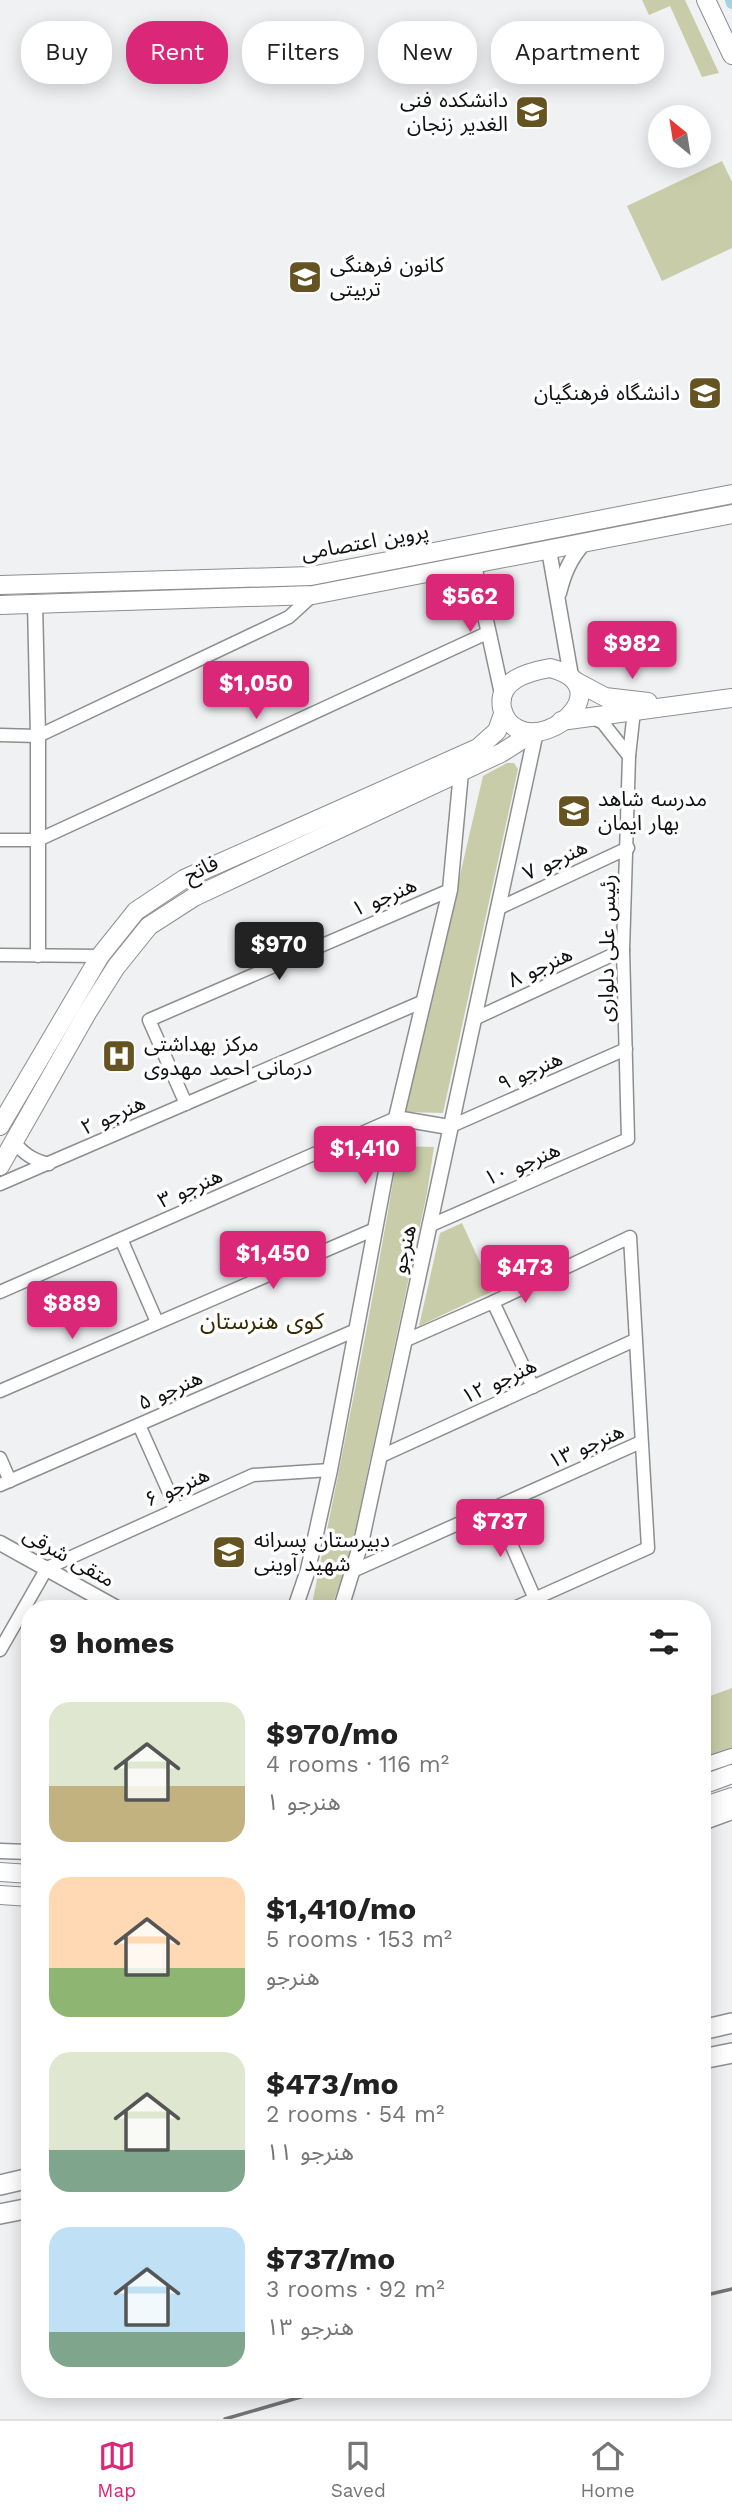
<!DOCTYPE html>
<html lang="en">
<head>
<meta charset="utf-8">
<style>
  :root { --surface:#fff; --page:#f6f6f6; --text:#222; --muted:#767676; --line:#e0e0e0; --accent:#db2777 }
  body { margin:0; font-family:"Work Sans","Noto Sans Arabic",sans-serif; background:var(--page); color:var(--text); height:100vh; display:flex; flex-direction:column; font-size:26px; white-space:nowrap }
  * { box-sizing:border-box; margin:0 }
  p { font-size:23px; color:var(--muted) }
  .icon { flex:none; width:38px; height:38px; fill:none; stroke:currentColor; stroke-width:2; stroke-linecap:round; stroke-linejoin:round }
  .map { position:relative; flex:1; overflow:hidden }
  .panel { position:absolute; left:21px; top:1600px; width:690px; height:798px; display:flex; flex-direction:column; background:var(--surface); border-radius:28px; box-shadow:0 4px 18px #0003 }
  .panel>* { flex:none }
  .banner { position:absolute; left:21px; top:21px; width:691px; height:63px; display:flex; gap:14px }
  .needle { width:46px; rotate:330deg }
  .tools { position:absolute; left:648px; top:105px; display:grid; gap:14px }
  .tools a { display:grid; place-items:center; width:63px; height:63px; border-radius:50%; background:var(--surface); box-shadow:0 4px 18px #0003; font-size:35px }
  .price { position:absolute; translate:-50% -60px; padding:0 16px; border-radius:7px; background:var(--accent); color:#fff; font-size:23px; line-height:46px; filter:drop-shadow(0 2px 4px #0008) }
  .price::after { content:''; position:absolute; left:50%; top:42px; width:21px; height:16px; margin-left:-10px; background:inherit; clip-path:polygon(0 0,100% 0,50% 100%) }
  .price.active { background:#222; color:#fff }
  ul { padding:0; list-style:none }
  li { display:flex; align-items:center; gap:21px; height:175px; padding:0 28px }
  li span { display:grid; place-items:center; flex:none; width:196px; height:140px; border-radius:21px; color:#555 }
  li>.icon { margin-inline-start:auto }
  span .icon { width:84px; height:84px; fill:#fffc; stroke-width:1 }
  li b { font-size:30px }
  h2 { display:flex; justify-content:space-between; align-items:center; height:84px; padding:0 28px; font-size:30px }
  .tag { padding:0 24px; border-radius:28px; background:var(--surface); box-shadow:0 4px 18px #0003; font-size:24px; line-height:63px }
  .tag.active { background:var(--accent); color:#fff }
  .dock { display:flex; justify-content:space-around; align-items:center; height:98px; border-top:2px solid var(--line); background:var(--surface); font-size:19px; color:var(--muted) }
  .dock a { display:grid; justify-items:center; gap:4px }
  .dock .active { color:var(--accent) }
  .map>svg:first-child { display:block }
</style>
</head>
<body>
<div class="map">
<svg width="732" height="2419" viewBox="0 0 732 2419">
  <rect width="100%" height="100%" fill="#f0f1f3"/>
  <g fill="#c9cca8">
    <polygon points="642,0 685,0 719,73 702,77 670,6 649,15"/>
    <polygon points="722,161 732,182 732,248 662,281 627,206"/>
    <polygon points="507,763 514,763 518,769 443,1113 405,1112 483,776"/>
    <path d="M399 1146 434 1147 427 1193 349 1559 331 1608H309L312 1604C343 1451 374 1299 399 1146Z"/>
    <polygon points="462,1223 493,1291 419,1326 440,1233"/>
    <polygon points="732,1688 732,1747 702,1757 702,1699"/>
  </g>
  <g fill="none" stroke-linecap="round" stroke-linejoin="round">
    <polyline stroke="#a3d2e3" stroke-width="12" points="731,0 732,3"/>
    <g stroke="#8d8e90" stroke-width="15">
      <g id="minor">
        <polyline points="591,717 603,723 629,756"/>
        <polyline points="0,735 38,736 289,617 313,595"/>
        <polyline points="0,840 38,840 487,633"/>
        <polyline points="499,908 628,848"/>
        <polyline points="0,955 100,956"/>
        <polyline points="474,1019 623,950"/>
        <polyline points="186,1104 149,1020 450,890"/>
        <polyline points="449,1127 626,1049"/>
        <path d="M14 1142C24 1154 33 1160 49 1164"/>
        <polyline points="0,1184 424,1001"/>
        <polyline points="431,1225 628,1139 623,950 629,756 634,711"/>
        <polyline points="121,1239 157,1322"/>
        <polyline points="0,1292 396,1118"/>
        <polyline points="493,1302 533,1387"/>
        <polyline points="404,1341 493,1302 630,1237 648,1548 514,1608"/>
        <polyline points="0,1391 375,1229"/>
        <polyline points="139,1425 176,1508"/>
        <polyline points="379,1457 635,1340"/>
        <polyline points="0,1458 10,1481"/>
        <polyline points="0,1485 356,1330"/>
        <polyline points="495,1507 535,1599"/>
        <polyline points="355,1570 641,1442"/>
        <polyline points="0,1650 47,1568 253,1475 330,1470"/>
      </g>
    </g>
    <g stroke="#8d8e90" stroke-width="17">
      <g id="tertiary">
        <polyline points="549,550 571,676"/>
        <polyline points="474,565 502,694"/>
        <path d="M559 593C564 573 570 559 584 543"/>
        <polyline points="35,603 38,736 38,955"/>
        <polyline points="396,1118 449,1127"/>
        <polyline points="0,1543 117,1608"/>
        <polyline points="295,1608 308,1570 330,1470 396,1118 450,890 461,772"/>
        <polyline points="341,1608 361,1543 536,732"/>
        <polyline points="702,1766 732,1756"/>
        <polyline points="702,1823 732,1812"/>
        <polyline points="0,1851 30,1852"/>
      </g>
    </g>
    <g stroke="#8d8e90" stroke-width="20">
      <g id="secondary">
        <polyline points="706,0 732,55"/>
        <polyline points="0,585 311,576 732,494"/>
        <polyline points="0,605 313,595 732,514"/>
        <path d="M550 668C617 685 554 747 518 729 509 725 504 717 502 708 497 680 528 672 550 668Z"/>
        <polyline points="575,681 605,697 648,702"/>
        <polyline points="561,721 732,698"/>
        <polyline points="0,1126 100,956 136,911 184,879 478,748 497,731 503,714"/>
        <polyline points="0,1166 87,1013 116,967 149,926 194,897 501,753 531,734"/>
        <polyline points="702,1785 732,1774"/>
        <polyline points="702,1807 732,1797"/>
        <polyline points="0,1872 30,1874"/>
        <polyline points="0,1895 30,1897"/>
      </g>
    </g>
    <g stroke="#8d8e90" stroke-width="22">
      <g id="trunk">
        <polyline points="702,2030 732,2023"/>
        <polyline points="702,2059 732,2053"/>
        <polyline points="0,2185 30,2178"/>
        <polyline points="0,2214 30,2208"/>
      </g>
    </g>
    <use href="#minor" stroke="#fff" stroke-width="12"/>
    <use href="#tertiary" stroke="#fff" stroke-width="14"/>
    <use href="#secondary" stroke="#fff" stroke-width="18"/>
    <use href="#trunk" stroke="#fff" stroke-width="19"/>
    <g stroke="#727373" stroke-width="3.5">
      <polyline points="702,2296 732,2289"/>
      <polyline points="225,2419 328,2389"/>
    </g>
  </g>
  <defs>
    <g id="university-square" transform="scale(1.75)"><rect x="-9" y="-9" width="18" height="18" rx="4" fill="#655422" stroke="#fefeff"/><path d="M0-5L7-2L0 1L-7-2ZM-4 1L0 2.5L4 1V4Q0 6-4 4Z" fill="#fff"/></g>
    <g id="school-square" transform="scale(1.75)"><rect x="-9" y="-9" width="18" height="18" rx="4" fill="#655422" stroke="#fefeff"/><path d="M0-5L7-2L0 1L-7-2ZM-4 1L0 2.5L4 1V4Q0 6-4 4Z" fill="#fff"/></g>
    <g id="hospital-square" transform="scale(1.75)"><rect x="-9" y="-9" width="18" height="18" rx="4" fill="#655422" stroke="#fefeff"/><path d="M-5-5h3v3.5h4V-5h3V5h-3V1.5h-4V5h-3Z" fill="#fff"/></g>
  </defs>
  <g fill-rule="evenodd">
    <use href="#university-square" x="532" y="112"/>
    <use href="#university-square" x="305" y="277"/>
    <use href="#university-square" x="705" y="393"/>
    <use href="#school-square" x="574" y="811"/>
    <use href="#hospital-square" x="119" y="1056"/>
    <use href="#school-square" x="229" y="1552"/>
  </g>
  <g text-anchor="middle" stroke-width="7" stroke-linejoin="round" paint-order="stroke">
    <g font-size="21" fill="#101111" stroke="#fefeff" text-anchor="start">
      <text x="508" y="107" text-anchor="end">دانشکده فنی<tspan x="508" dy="24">الغدیر زنجان</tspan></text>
      <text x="330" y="272">کانون فرهنگی<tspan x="330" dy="24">تربیتی</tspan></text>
      <text x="680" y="400" text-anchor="end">دانشگاه فرهنگیان</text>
      <text x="598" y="806">مدرسه شاهد<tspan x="598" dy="24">بهار ایمان</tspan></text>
      <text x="144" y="1051">مرکز بهداشتی<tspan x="144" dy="24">درمانی احمد مهدوی</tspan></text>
      <text x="254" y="1547">دبیرستان پسرانه<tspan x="254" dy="24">شهید آوینی</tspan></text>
    </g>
    <g font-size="21" fill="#101111" stroke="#fefeff">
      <text transform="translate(365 542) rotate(-10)" y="7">پروین اعتصامی</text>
      <text transform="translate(555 860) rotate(-25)" y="7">هنرجو ۷</text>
      <text transform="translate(201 869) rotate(-26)" y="7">فاتح</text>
      <text transform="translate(384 897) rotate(-23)" y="7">هنرجو ۱</text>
      <text transform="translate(607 948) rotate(-89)" y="7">رئیس علی دلواری</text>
      <text transform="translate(540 967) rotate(-25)" y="7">هنرجو ۸</text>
      <text transform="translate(530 1071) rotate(-24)" y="7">هنرجو ۹</text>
      <text transform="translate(113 1115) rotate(-24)" y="7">هنرجو ۲</text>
      <text transform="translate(522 1164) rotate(-23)" y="7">هنرجو ۱۰</text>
      <text transform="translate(190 1188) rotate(-24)" y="7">هنرجو ۳</text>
      <text transform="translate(404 1249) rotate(-77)" y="7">هنرجو</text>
      <text transform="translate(499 1381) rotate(-25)" y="7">هنرجو ۱۲</text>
      <text transform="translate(170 1390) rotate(-24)" y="7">هنرجو ۵</text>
      <text transform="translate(586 1446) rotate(-24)" y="7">هنرجو ۱۳</text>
      <text transform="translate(177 1487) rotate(-24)" y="7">هنرجو ۶</text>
      <text transform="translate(69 1557) rotate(29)" y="7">متقی شرقی</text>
    </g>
    <g font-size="23" fill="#372a00" stroke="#fefeff">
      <text x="262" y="1329">کوی هنرستان</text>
    </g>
  </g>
</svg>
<div class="tools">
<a><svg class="needle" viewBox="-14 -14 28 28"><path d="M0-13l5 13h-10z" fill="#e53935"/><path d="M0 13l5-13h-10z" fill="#767676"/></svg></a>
</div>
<b class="price" style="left:470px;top:634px">$562</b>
<b class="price" style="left:632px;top:681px">$982</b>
<b class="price" style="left:256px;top:721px">$1,050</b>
<b class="price active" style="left:279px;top:982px">$970</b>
<b class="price" style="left:365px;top:1186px">$1,410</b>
<b class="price" style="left:273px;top:1291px">$1,450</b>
<b class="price" style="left:525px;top:1305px">$473</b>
<b class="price" style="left:72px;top:1341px">$889</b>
<b class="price" style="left:500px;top:1559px">$737</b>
<div class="banner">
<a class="tag">Buy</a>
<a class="tag active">Rent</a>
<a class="tag">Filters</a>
<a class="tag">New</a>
<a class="tag">Apartment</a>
</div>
<section class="panel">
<h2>9 homes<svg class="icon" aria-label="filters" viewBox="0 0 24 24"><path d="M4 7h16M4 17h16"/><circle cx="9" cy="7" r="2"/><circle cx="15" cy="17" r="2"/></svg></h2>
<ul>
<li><span style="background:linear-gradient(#dfe7d0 60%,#c2b280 0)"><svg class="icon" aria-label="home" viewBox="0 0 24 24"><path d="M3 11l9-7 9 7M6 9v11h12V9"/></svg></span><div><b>$970/mo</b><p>4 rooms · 116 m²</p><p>هنرجو ۱</p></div></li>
<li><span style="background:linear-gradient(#ffd9b3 65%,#8fb573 0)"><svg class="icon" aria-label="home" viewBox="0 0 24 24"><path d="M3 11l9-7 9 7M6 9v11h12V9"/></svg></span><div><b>$1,410/mo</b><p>5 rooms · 153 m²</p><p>هنرجو</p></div></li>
<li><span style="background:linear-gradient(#dfe7d0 70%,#7fa58c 0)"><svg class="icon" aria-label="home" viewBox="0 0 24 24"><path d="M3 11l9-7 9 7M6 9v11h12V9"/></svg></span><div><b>$473/mo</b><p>2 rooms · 54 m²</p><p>هنرجو ۱۱</p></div></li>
<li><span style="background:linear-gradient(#bfe0f5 75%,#7fa58c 0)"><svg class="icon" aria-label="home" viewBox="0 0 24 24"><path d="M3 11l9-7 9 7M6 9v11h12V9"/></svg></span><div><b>$737/mo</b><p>3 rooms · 92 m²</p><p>هنرجو ۱۳</p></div></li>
</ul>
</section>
</div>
<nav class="dock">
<a class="active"><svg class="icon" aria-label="map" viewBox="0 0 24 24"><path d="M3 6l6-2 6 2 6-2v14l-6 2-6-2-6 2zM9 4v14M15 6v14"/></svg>Map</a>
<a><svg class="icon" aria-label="saved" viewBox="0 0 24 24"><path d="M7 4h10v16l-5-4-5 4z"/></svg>Saved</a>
<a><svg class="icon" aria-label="home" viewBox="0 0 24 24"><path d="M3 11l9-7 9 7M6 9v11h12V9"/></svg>Home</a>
</nav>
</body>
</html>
